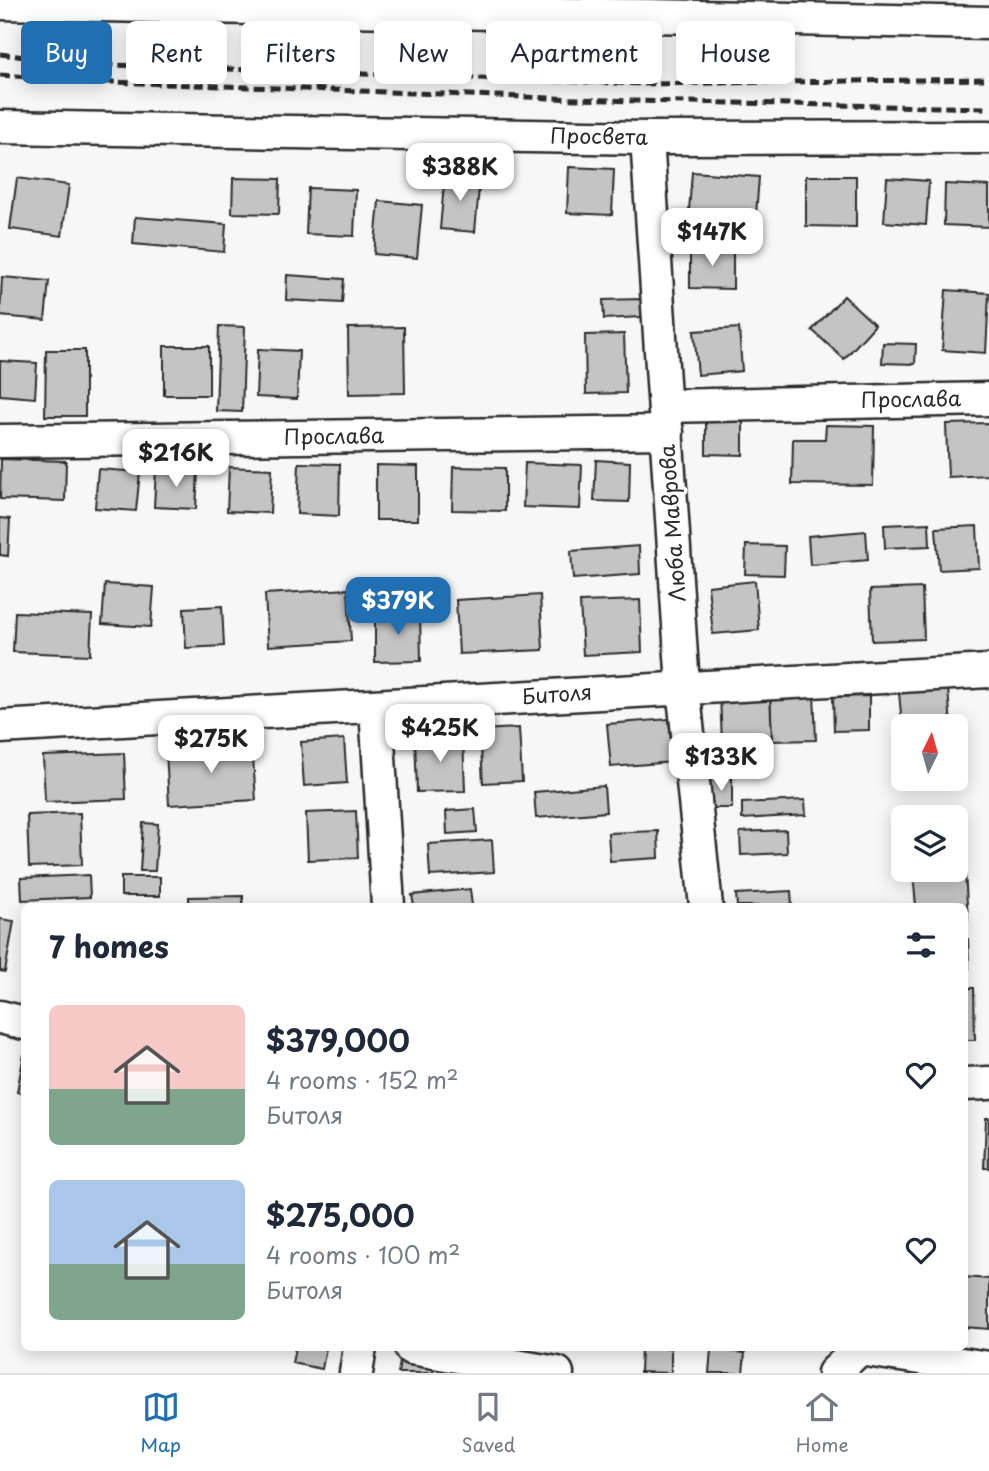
<!DOCTYPE html>
<html lang="en">
<head>
<meta charset="utf-8">
<style>
  :root { --surface:#fff; --page:#f2f2f3; --text:#1f2937; --muted:#747a83; --line:#e0e1e3; --accent:#1f6fb2 }
  body { margin:0; font-family:"Playpen Sans",sans-serif; background:var(--page); color:var(--text); height:100vh; display:flex; flex-direction:column; font-size:26px; white-space:nowrap }
  * { box-sizing:border-box; margin:0 }
  p { font-size:23px; color:var(--muted) }
  .icon { flex:none; width:38px; height:38px; fill:none; stroke:currentColor; stroke-width:2; stroke-linecap:round; stroke-linejoin:round }
  .map { position:relative; flex:1; overflow:hidden }
  .drawer { position:absolute; left:21px; top:903px; width:947px; height:448px; display:flex; flex-direction:column; background:var(--surface); border-radius:10px; box-shadow:0 4px 18px #0003 }
  .drawer>* { flex:none }
  .hud { position:absolute; left:21px; top:21px; width:948px; height:63px; display:flex; gap:14px }
  .needle { width:46px; rotate:5deg }
  .buttons { position:absolute; left:891px; top:714px; display:grid; gap:14px }
  .buttons a { display:grid; place-items:center; width:77px; height:77px; border-radius:10px; background:var(--surface); box-shadow:0 4px 18px #0003; font-size:35px }
  .price { position:absolute; translate:-50% -60px; padding:0 16px; border-radius:14px; background:#fff; color:#222; font-size:23px; line-height:46px; filter:drop-shadow(0 2px 4px #0008) }
  .price::after { content:''; position:absolute; left:50%; top:42px; width:21px; height:16px; margin-left:-10px; background:inherit; clip-path:polygon(0 0,100% 0,50% 100%) }
  .price.on { background:var(--accent); color:#fff }
  ul { padding:0; list-style:none }
  li { display:flex; align-items:center; gap:21px; height:175px; padding:0 28px }
  li span { display:grid; place-items:center; flex:none; width:196px; height:140px; border-radius:10px; color:#555 }
  li>.icon { margin-inline-start:auto }
  span .icon { width:84px; height:84px; fill:#fffc; stroke-width:1 }
  li b { font-size:30px }
  h2 { display:flex; justify-content:space-between; align-items:center; height:84px; padding:0 28px; font-size:30px }
  .pill { padding:0 24px; border-radius:10px; background:var(--surface); box-shadow:0 4px 18px #0003; font-size:24px; line-height:63px }
  .pill.on { background:var(--accent); color:#fff }
  .menu { display:flex; justify-content:space-around; align-items:center; height:98px; border-top:2px solid var(--line); background:var(--surface); font-size:19px; color:var(--muted) }
  .menu a { display:grid; justify-items:center; gap:4px }
  .menu .on { color:var(--accent) }
  .map>svg:first-child { display:block }
</style>
</head>
<body>
<div class="map">
<svg width="989" height="1373" viewBox="0 0 989 1373">
  <rect width="100%" height="100%" fill="#f7f7f7"/>
  <filter id="ink" filterUnits="userSpaceOnUse"><feTurbulence type="fractalNoise" baseFrequency=".0143" numOctaves="2"/><feDisplacementMap in="SourceGraphic" scale="14" xChannelSelector="R" yChannelSelector="G"/><feConvolveMatrix kernelMatrix="1 2 1 2 8 2 1 2 1" color-interpolation-filters="sRGB"/></filter>
  <g filter="url(#ink)">
    <g fill="#c4c4c4" stroke="#2b2b2b" stroke-width="2">
      <polygon points="569,167 614,169 612,215 567,213"/>
      <polygon points="692,172 759,177 755,228 688,223"/>
      <polygon points="445,173 480,176 475,232 440,229"/>
      <polygon points="806,176 856,176 856,227 806,226"/>
      <polygon points="17,178 69,185 62,236 10,229"/>
      <polygon points="233,178 280,179 279,214 232,213"/>
      <polygon points="887,178 929,181 926,225 884,222"/>
      <polygon points="945,184 989,186 989,227 944,225"/>
      <polygon points="308,188 356,190 354,236 306,234"/>
      <polygon points="379,201 422,205 417,258 374,254"/>
      <polygon points="135,217 226,224 224,252 133,244"/>
      <polygon points="690,247 733,247 733,289 690,288"/>
      <polygon points="287,275 344,279 342,303 286,300"/>
      <polygon points="2,277 49,281 45,320 0,316"/>
      <polygon points="946,290 989,293 986,353 942,350"/>
      <polygon points="844,296 875,325 844,359 812,330"/>
      <polygon points="641,299 641,317 604,319 603,300"/>
      <polygon points="219,326 245,327 242,412 216,411"/>
      <polygon points="404,327 405,393 349,394 348,328"/>
      <polygon points="739,328 742,371 698,375 694,331"/>
      <polygon points="624,334 626,393 586,394 585,335"/>
      <polygon points="883,343 916,344 915,364 882,363"/>
      <rect x="164" y="346" width="45" height="49"/>
      <polygon points="258,349 299,351 297,399 256,397"/>
      <polygon points="46,350 85,350 85,416 45,416"/>
      <polygon points="0,361 37,363 35,398 0,395"/>
      <polygon points="706,416 743,417 743,455 706,454"/>
      <polygon points="989,423 989,475 948,477 946,424"/>
      <polygon points="826,425 874,426 873,485 792,484 793,439 825,439"/>
      <polygon points="1,459 66,461 65,501 0,499"/>
      <polygon points="596,460 630,462 629,502 594,501"/>
      <polygon points="299,463 340,464 339,516 297,514"/>
      <polygon points="525,463 582,465 580,509 523,507"/>
      <polygon points="376,465 418,466 418,520 376,520"/>
      <polygon points="229,467 272,469 270,513 227,511"/>
      <polygon points="453,467 505,468 505,511 452,510"/>
      <polygon points="98,469 140,472 136,511 95,508"/>
      <polygon points="156,469 198,471 196,509 154,507"/>
      <polygon points="0,518 10,519 8,556 0,555"/>
      <polygon points="929,523 930,546 885,548 884,525"/>
      <polygon points="977,526 979,568 939,570 936,528"/>
      <polygon points="866,531 868,560 810,565 808,536"/>
      <polygon points="746,545 785,546 784,575 745,574"/>
      <polygon points="639,546 640,574 573,579 571,551"/>
      <polygon points="755,581 759,630 713,634 708,586"/>
      <polygon points="105,584 154,587 151,627 102,624"/>
      <polygon points="922,588 924,639 872,641 870,590"/>
      <polygon points="348,589 351,641 268,646 265,594"/>
      <polygon points="540,595 543,650 459,654 456,600"/>
      <polygon points="640,600 642,652 583,655 580,602"/>
      <polygon points="222,606 224,646 186,648 184,608"/>
      <polygon points="15,612 92,615 90,655 13,652"/>
      <polygon points="375,612 420,612 421,661 375,662"/>
      <polygon points="948,689 951,726 903,726 903,735 899,693"/>
      <polygon points="814,693 816,740 772,741 770,694"/>
      <polygon points="770,694 772,741 722,743 720,695"/>
      <polygon points="869,696 869,730 834,731 833,697"/>
      <polygon points="669,719 673,762 611,767 607,724"/>
      <polygon points="519,728 522,781 483,783 480,730"/>
      <polygon points="463,735 465,791 417,792 415,737"/>
      <polygon points="344,739 347,783 304,786 301,742"/>
      <polygon points="252,745 256,800 169,805 166,750"/>
      <polygon points="124,753 126,799 45,802 43,756"/>
      <rect x="710" y="778" width="22" height="30"/>
      <polygon points="604,786 606,812 536,818 534,792"/>
      <polygon points="805,800 806,815 742,819 742,803"/>
      <polygon points="475,809 477,832 447,834 446,811"/>
      <polygon points="356,811 358,858 308,860 306,813"/>
      <polygon points="80,813 82,865 29,867 27,815"/>
      <polygon points="961,822 965,871 913,874 913,870 956,870 956,823"/>
      <polygon points="143,823 158,824 155,871 140,871"/>
      <polygon points="786,830 787,853 741,855 740,832"/>
      <polygon points="658,831 659,858 610,861 608,833"/>
      <polygon points="492,840 494,872 430,876 428,844"/>
      <polygon points="965,871 968,920 964,920 964,906 916,906 913,874"/>
      <polygon points="89,875 90,897 22,900 21,878"/>
      <rect x="121" y="877" width="39" height="19"/>
      <polygon points="470,889 472,906 414,906 412,895"/>
      <polygon points="791,891 792,906 737,906 736,894"/>
      <polygon points="243,896 243,906 189,906 189,897"/>
      <polygon points="0,919 14,921 5,972 0,971"/>
      <polygon points="964,939 968,939 969,969 964,970"/>
      <polygon points="964,988 974,988 975,1040 964,1040"/>
      <polygon points="24,1054 24,1094 17,1092"/>
      <polygon points="986,1118 989,1118 989,1168 984,1168"/>
      <polygon points="964,1277 989,1279 989,1329 964,1327"/>
      <polygon points="295,1348 326,1348 322,1369 292,1363"/>
      <polygon points="641,1348 671,1348 671,1373 640,1372"/>
      <polygon points="711,1349 745,1353 743,1373 709,1373"/>
      <polygon points="401,1355 435,1361 433,1373 398,1373"/>
    </g>
    <g fill="none" stroke-linecap="round" stroke-linejoin="round">
      <g stroke="#2b2b2b" stroke-width="37">
        <g id="minor">
          <polyline points="0,3 989,23"/>
          <polyline points="0,127 647,138 989,137"/>
          <polyline points="647,138 683,686 706,906"/>
          <polyline points="665,406 989,399"/>
          <polyline points="0,441 667,432"/>
          <polyline points="376,707 388,906"/>
          <polyline points="0,727 989,671"/>
          <polyline points="0,1017 24,1023"/>
          <polyline points="964,1084 989,1083"/>
          <polyline points="411,1348 557,1373"/>
          <polyline points="356,1373 360,1348"/>
          <polyline points="834,1373 859,1349 989,1368"/>
        </g>
      </g>
      <use href="#minor" stroke="#fff" stroke-width="32"/>
      <g stroke="#2b2b2b" stroke-width="5" stroke-dasharray="10 5" stroke-linecap="butt">
        <polyline points="0,54 86,64 644,84 989,79"/>
        <polyline points="0,75 85,81 634,101 989,108"/>
      </g>
    </g>
  </g>
  <g text-anchor="middle" stroke-width="7" stroke-linejoin="round" paint-order="stroke">
    <g font-size="21" fill="#2b2b2b" stroke="#fff">
      <text transform="translate(599 137) rotate(1)" y="7">Просвета</text>
      <text transform="translate(911 400) rotate(-1)" y="7">Прослава</text>
      <text transform="translate(334 437) rotate(-1)" y="7">Прослава</text>
      <text transform="translate(673 523) rotate(-94)" y="7">Люба Маврова</text>
      <text transform="translate(557 695) rotate(-4)" y="7">Битоля</text>
    </g>
  </g>
</svg>
<div class="buttons">
<a><svg class="needle" viewBox="-14 -14 28 28"><path d="M0-13l5 13h-10z" fill="#e53935"/><path d="M0 13l5-13h-10z" fill="#747a83"/></svg></a>
<a><svg class="icon" aria-label="layers" viewBox="0 0 24 24"><path d="M12 4l9 5-9 5-9-5zM3 14l9 5 9-5"/></svg></a>
</div>
<b class="price" style="left:460px;top:203px">$388K</b>
<b class="price" style="left:712px;top:268px">$147K</b>
<b class="price" style="left:176px;top:489px">$216K</b>
<b class="price on" style="left:398px;top:637px">$379K</b>
<b class="price" style="left:440px;top:764px">$425K</b>
<b class="price" style="left:211px;top:775px">$275K</b>
<b class="price" style="left:721px;top:793px">$133K</b>
<div class="hud">
<a class="pill on">Buy</a>
<a class="pill">Rent</a>
<a class="pill">Filters</a>
<a class="pill">New</a>
<a class="pill">Apartment</a>
<a class="pill">House</a>
</div>
<section class="drawer">
<h2>7 homes<svg class="icon" aria-label="filters" viewBox="0 0 24 24"><path d="M4 7h16M4 17h16"/><circle cx="9" cy="7" r="2"/><circle cx="15" cy="17" r="2"/></svg></h2>
<ul>
<li><span style="background:linear-gradient(#f6c9c9 60%,#7fa58c 0)"><svg class="icon" aria-label="home" viewBox="0 0 24 24"><path d="M3 11l9-7 9 7M6 9v11h12V9"/></svg></span><div><b>$379,000</b><p>4 rooms · 152 m²</p><p>Битоля</p></div><svg class="icon" aria-label="heart" viewBox="0 0 24 24"><path d="M12 20l-8-8c-3-5 5-10 8-4 3-6 11-1 8 4z"/></svg></li>
<li><span style="background:linear-gradient(#a9c7e8 60%,#7fa58c 0)"><svg class="icon" aria-label="home" viewBox="0 0 24 24"><path d="M3 11l9-7 9 7M6 9v11h12V9"/></svg></span><div><b>$275,000</b><p>4 rooms · 100 m²</p><p>Битоля</p></div><svg class="icon" aria-label="heart" viewBox="0 0 24 24"><path d="M12 20l-8-8c-3-5 5-10 8-4 3-6 11-1 8 4z"/></svg></li>
</ul>
</section>
</div>
<nav class="menu">
<a class="on"><svg class="icon" aria-label="map" viewBox="0 0 24 24"><path d="M3 6l6-2 6 2 6-2v14l-6 2-6-2-6 2zM9 4v14M15 6v14"/></svg>Map</a>
<a><svg class="icon" aria-label="saved" viewBox="0 0 24 24"><path d="M7 4h10v16l-5-4-5 4z"/></svg>Saved</a>
<a><svg class="icon" aria-label="home" viewBox="0 0 24 24"><path d="M3 11l9-7 9 7M6 9v11h12V9"/></svg>Home</a>
</nav>
</body>
</html>
